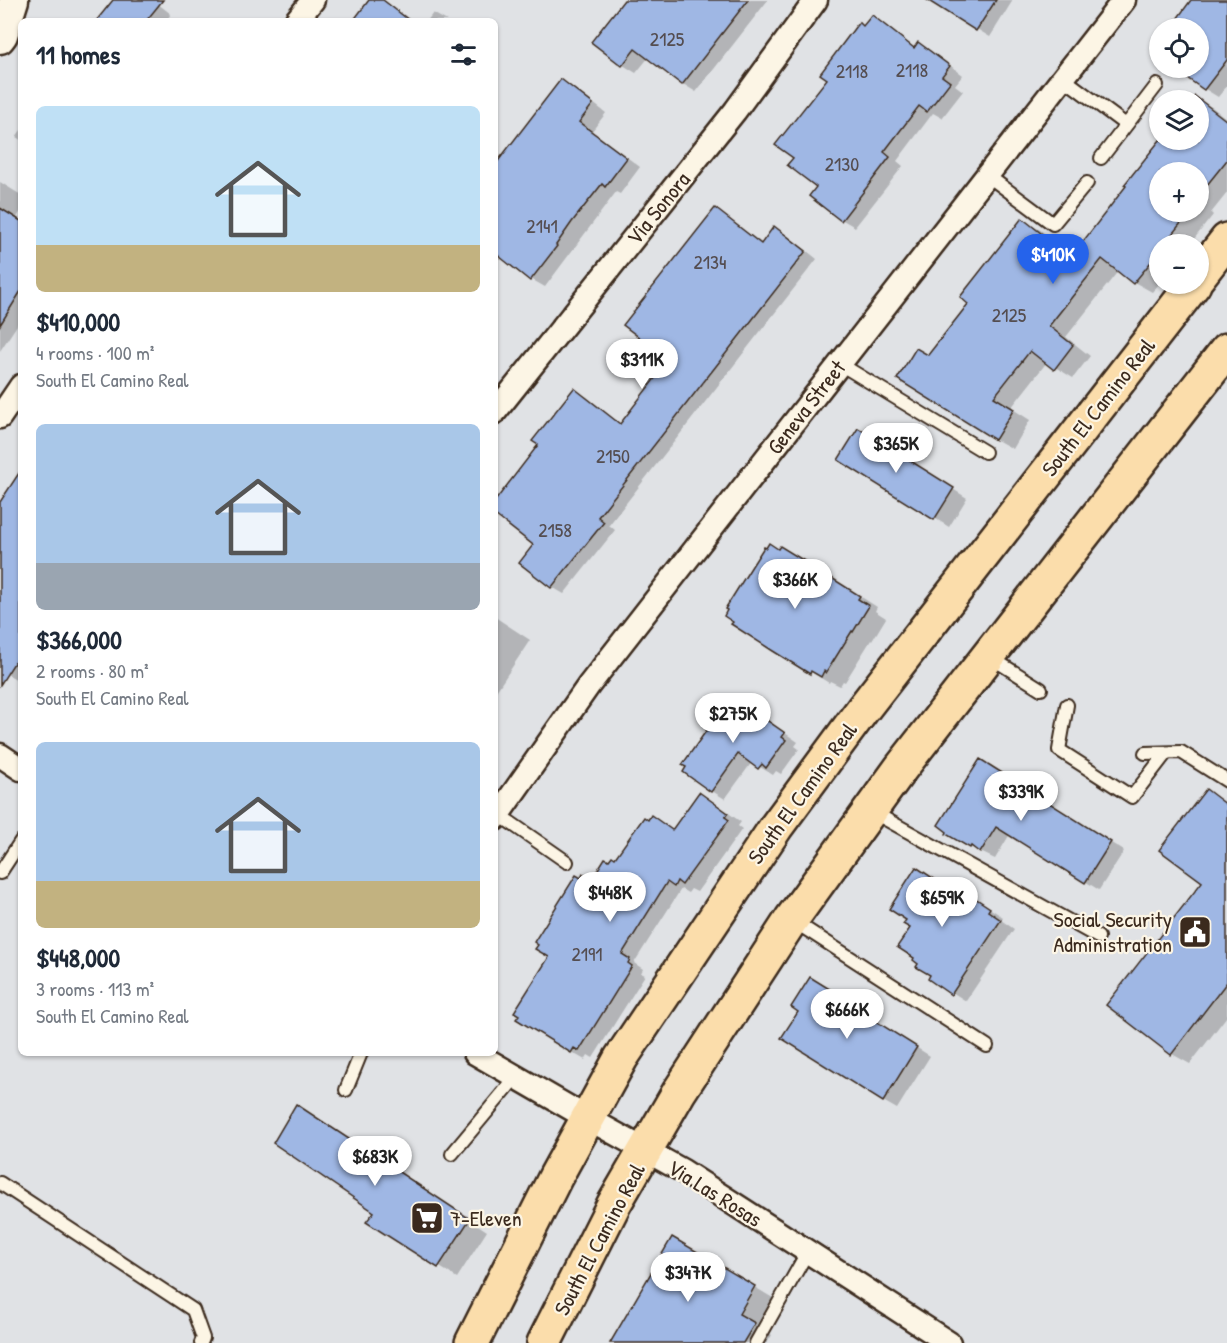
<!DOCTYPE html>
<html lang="en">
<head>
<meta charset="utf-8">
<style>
  :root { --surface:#fff; --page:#f2f2f3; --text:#1f2937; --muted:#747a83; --accent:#2563eb }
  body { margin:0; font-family:"Patrick Hand",sans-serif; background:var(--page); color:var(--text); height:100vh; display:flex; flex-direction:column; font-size:22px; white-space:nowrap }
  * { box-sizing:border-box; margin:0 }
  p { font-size:20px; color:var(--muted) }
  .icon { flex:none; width:33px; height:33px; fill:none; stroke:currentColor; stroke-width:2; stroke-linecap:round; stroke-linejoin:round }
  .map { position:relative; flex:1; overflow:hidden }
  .drawer { position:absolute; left:18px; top:18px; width:480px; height:1038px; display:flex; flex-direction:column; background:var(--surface); border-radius:9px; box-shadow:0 2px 4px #0004 }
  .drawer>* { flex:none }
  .buttons { position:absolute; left:1149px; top:18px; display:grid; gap:12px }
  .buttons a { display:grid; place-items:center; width:60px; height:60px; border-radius:50%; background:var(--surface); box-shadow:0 2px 4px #0004; font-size:30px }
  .price { position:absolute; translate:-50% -51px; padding:0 14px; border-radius:21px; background:#fff; color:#222; font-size:20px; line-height:39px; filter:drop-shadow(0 2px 3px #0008) }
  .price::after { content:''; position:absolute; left:50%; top:36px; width:18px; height:14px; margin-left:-9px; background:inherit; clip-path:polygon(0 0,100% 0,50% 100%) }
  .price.active { background:var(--accent); color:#fff }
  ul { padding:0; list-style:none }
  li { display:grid; align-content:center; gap:12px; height:318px; padding:0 18px }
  li span { display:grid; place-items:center; height:186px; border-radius:9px; color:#555 }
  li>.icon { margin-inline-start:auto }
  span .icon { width:108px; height:108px; fill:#fffc; stroke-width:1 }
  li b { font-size:26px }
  h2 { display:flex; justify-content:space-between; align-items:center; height:72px; padding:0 18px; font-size:26px }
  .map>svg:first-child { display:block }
</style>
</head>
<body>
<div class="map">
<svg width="1227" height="1343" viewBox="0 0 1227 1343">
  <rect width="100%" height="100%" fill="#e0e2e5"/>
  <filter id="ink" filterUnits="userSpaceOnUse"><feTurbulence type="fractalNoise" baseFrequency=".0167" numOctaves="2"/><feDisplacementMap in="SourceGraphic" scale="12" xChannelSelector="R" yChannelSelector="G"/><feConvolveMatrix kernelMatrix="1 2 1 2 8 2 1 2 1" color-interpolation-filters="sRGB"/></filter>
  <g filter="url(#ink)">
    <g fill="#0003" fill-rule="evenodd">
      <polygon points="115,0 153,0 171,14 166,21 98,21"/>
      <polygon points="371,0 383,0 412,21 354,21"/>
      <polygon points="625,0 768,0 696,92 683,84 649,57 636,73 623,65"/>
      <polygon points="950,0 1013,0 990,37 944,9"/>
      <polygon points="1193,0 1227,0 1227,86 1218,97 1205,89 1176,68 1198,68 1198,28 1174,28 1173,27"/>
      <polygon points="433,13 447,21 427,21"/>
      <polygon points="872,17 886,25 915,48 918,44 932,52 963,75 955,85 963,91 942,118 933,113 897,161 903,166 855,227 841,219 818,186 795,158 829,79"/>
      <polygon points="562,81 575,89 606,113 592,131 640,167 620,194 616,192 545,287 531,279 496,252 495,254 495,167"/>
      <path d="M1196 98 1213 108 1227 119V193L1211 213 1213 215 1190 244H1160V283L1152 292 1134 282 1119 270 1066 337 1090 356 1073 378 1047 362 1011 408 1030 420 1013 449 995 439 928 357 971 303 1022 220 1040 230 1073 256 1128 186 1126 184 1162 140H1198V100H1193ZM1160 172H1198V212H1160Z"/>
      <polygon points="21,130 21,140 16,137"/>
      <polygon points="0,182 21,195 21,211 16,219 21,222 21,319 0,351"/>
      <polygon points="715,210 727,217 763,244 775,228 787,235 817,259 609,525 615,530 564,594 552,587 521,563 535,545 495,513 495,503 540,445 575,390 587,397 621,424 671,360"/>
      <polygon points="872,438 967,498 949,527 840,459"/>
      <polygon points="21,482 21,682 0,670 0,505"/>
      <polygon points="838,582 877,607 875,611 886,618 872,641 871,640 845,682 843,681 840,686 830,681 829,683 811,672 733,623"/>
      <polygon points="495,617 530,640 495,693"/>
      <polygon points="736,700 749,708 798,742 795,746 799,749 781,774 776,771 773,775 752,762 725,799 712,791 732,705"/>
      <polygon points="994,769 1124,851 1099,890 1010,834 995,859 970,847"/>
      <polygon points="1207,791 1227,803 1227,1016 1190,1064 1172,1054 1204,882"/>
      <polygon points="699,794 713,802 741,822 738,826 742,829 697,892 691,889 688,893 681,889 634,963 643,969 641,973 645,975 593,1058 588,1055 585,1060 571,1052 551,957 593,881 610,862 673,831"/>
      <polygon points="949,889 965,892 1003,917 1001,920 1014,929 966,1001 930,978"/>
      <polygon points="824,987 857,1007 855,1009 930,1056 897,1109 883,1101"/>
      <polygon points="315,1117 487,1231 457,1278 368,1221 376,1212"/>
      <polygon points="673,1239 773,1298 756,1326 772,1335 767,1343 612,1343"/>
    </g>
    <g fill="#9fb7e4" stroke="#3b2a1e" stroke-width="1.5">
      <polygon points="113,0 163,0 146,21 96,21"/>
      <polygon points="369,0 383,0 410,21 353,21"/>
      <polygon points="624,0 748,0 682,85 635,49 622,66 591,42"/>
      <polygon points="927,0 996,0 976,31"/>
      <polygon points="1191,0 1227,0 1227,60 1204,90 1173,68 1198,68 1198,28 1171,27"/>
      <polygon points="872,15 914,48 918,42 950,66 942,76 950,82 927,112 919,106 884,152 890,157 841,221 809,196 816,187 787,165 793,158 775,145 827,79 820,74 859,22 863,26"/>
      <polygon points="561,79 593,104 579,122 627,158 605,187 602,184 572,222 556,245 557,246 530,281 495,253 495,165"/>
      <polygon points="1195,96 1227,121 1227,160 1198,196 1198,172 1160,172 1160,212 1190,212 1164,244 1160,244 1160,251 1133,284 1102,259 1049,326 1073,345 1054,370 1030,351 994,397 1014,409 995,440 897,379 916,348 928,355 968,304 960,297 1022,218 1071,257 1126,186 1124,185 1160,140 1198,140 1198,100 1191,100"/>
      <polygon points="0,208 21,221 21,291 0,325"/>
      <polygon points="715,208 761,244 774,226 806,251 598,517 604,522 551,588 519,563 533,545 495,515 495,501 538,445 532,441 574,388 620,424 669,360 623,325"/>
      <polygon points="858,428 954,488 934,520 838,460"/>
      <polygon points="21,470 21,652 0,685 0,502"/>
      <polygon points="769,543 778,549 780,546 819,570 860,596 858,599 869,606 853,632 852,631 826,673 824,671 821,677 811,671 810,674 773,651 731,624 733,622 724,616 727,610 725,609 752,566 764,547 766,548"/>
      <polygon points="735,698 785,733 782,737 786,740 766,768 762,764 758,769 738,754 711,792 683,772 686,767 682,765 728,700 731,703"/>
      <polygon points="980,759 1111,842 1085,883 996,827 980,853 971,846 970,848 946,834 947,832 938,825"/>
      <polygon points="1206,789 1227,805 1227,982 1171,1055 1106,1005 1202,882 1159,850"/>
      <polygon points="699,792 728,813 725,817 729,820 682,885 677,881 674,887 667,882 622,954 630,959 628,963 632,966 579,1051 574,1048 571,1053 516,1019 519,1015 514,1012 549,957 535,949 538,945 534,942 576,875 581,878 583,874 592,879 605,858 609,860 612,856 615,858 644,817 648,820 651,815 672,830"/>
      <polygon points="916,867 948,888 951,882 990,908 988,911 1001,920 951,995 928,979 930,975 916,967 918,964 913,960 914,958 897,947 910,928 903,924 906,920 889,909"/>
      <polygon points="810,977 844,998 842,1000 917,1047 883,1102 781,1038 798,1012 791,1007"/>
      <polygon points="296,1104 470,1219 438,1268 366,1222 374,1212 273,1143"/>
      <polygon points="672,1237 755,1286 739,1314 755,1323 743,1343 610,1343"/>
    </g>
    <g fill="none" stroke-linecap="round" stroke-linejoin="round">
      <g stroke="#3b2a1e" stroke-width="16">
        <g id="service">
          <polyline points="1063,78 1126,125"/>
          <polyline points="1101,158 1157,85"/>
          <polyline points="987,175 1053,224 1087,183"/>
          <polyline points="840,364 985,452"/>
          <polyline points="990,657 1041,689"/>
          <polyline points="1067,705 1059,750 1132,797 1166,753"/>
          <polyline points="1145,753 1181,752 1227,781"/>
          <polyline points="871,811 1098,937"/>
          <polyline points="498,814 567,862"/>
          <polyline points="0,873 21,841"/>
          <polyline points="792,920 987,1046"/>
          <polyline points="346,1090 361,1053"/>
          <polyline points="452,1154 516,1077"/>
          <polyline points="0,1183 193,1310 203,1338 201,1343"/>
          <polyline points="756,1343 808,1251"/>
        </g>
      </g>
      <g stroke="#3b2a1e" stroke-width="27">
        <g id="minor">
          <polyline points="296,21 313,0"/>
          <polyline points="495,412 735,111 816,0"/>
          <polyline points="0,417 21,386"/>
          <polyline points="0,755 21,769"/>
          <polyline points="495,819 589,685 1124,0"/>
          <polyline points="475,1053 589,1119 683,1171 949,1343"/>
        </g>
      </g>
      <g stroke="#3b2a1e" stroke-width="33">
        <polyline id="tertiary" points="0,39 3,35 14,0"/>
      </g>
      <g stroke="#3b2a1e" stroke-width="38">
        <g id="primary">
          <polyline points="1198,277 1227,240"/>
          <polyline points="472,1343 556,1176 621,1058 776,827 863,709 1194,284"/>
          <polyline points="544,1343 614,1204 679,1092 791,920 901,768 1227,350"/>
        </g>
      </g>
      <use href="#service" stroke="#fcf5e5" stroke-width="12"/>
      <use href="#minor" stroke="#fcf5e5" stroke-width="22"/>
      <use href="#tertiary" stroke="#fcf5e5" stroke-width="28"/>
      <use href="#primary" stroke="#fbddab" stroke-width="33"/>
    </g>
  </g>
  <defs>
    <g id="civic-square" transform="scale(1.725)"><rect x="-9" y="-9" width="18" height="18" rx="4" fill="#3b2a1e" stroke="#fcf5e5"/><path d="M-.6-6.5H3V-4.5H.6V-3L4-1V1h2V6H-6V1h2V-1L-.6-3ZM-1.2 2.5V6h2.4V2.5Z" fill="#fff"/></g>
    <g id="supermarket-square" transform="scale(1.725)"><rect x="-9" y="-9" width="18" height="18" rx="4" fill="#3b2a1e" stroke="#fcf5e5"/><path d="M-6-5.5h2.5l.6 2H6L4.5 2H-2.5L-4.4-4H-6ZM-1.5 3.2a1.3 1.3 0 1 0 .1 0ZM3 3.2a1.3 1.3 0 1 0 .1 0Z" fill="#fff"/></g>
  </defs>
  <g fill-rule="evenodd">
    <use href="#civic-square" x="1195" y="932"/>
    <use href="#supermarket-square" x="427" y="1218"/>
  </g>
  <g text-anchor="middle" stroke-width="4.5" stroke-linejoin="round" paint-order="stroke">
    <g font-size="20" fill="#544d50">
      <text x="667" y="46">2125</text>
      <text x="912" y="77">2118</text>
      <text x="852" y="78">2118</text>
      <text x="842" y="171">2130</text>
      <text x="542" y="233">2141</text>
      <text x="710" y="269">2134</text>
      <text x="1009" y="322">2125</text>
      <text x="613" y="463">2150</text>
      <text x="555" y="537">2158</text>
      <text x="587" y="961">2191</text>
    </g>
    <g font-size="22" fill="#3b2a1e" stroke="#fcf5e5">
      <text transform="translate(658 208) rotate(-51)" y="8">Via Sonora</text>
      <text transform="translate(806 407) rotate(-52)" y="8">Geneva Street</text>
      <text transform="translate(1098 407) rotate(-52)" y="8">South El Camino Real</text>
      <text transform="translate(802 793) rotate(-54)" y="8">South El Camino Real</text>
      <text transform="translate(715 1193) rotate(32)" y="8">Via Las Rosas</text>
      <text transform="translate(599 1239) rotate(-62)" y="8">South El Camino Real</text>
    </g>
    <g font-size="22" fill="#3b2a1e" stroke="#fcf5e5" text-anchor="end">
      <text x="1172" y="927">Social Security<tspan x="1172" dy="25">Administration</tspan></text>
      <text x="450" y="1226" text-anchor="start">7-Eleven</text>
    </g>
  </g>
</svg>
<div class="buttons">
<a><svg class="icon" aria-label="locate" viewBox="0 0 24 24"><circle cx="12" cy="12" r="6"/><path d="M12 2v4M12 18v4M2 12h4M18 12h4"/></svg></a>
<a><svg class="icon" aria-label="layers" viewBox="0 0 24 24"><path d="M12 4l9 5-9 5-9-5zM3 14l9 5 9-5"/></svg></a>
<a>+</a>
<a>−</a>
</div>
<b class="price active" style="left:1053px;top:285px">$410K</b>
<b class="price" style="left:642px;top:390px">$311K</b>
<b class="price" style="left:896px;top:474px">$365K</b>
<b class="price" style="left:795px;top:610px">$366K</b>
<b class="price" style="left:733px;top:744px">$275K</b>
<b class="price" style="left:1021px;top:822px">$339K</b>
<b class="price" style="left:610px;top:923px">$448K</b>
<b class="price" style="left:942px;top:928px">$659K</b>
<b class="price" style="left:847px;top:1040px">$666K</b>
<b class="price" style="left:375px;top:1187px">$683K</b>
<b class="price" style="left:688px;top:1303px">$347K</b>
<section class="drawer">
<h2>11 homes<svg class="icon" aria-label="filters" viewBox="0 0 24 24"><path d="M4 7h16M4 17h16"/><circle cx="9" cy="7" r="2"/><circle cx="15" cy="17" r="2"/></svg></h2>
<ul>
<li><span style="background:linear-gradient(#bfe0f5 75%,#c2b280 0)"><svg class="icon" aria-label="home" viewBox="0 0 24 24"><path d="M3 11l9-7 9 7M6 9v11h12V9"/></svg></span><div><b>$410,000</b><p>4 rooms · 100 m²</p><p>South El Camino Real</p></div></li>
<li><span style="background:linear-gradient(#a9c7e8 75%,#9aa5b1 0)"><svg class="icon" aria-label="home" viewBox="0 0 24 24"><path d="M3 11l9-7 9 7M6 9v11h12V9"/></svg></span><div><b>$366,000</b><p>2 rooms · 80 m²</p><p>South El Camino Real</p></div></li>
<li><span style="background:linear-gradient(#a9c7e8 75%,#c2b280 0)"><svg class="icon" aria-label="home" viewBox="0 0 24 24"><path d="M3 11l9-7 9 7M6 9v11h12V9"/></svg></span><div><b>$448,000</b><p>3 rooms · 113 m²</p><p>South El Camino Real</p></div></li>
</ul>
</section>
</div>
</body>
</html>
